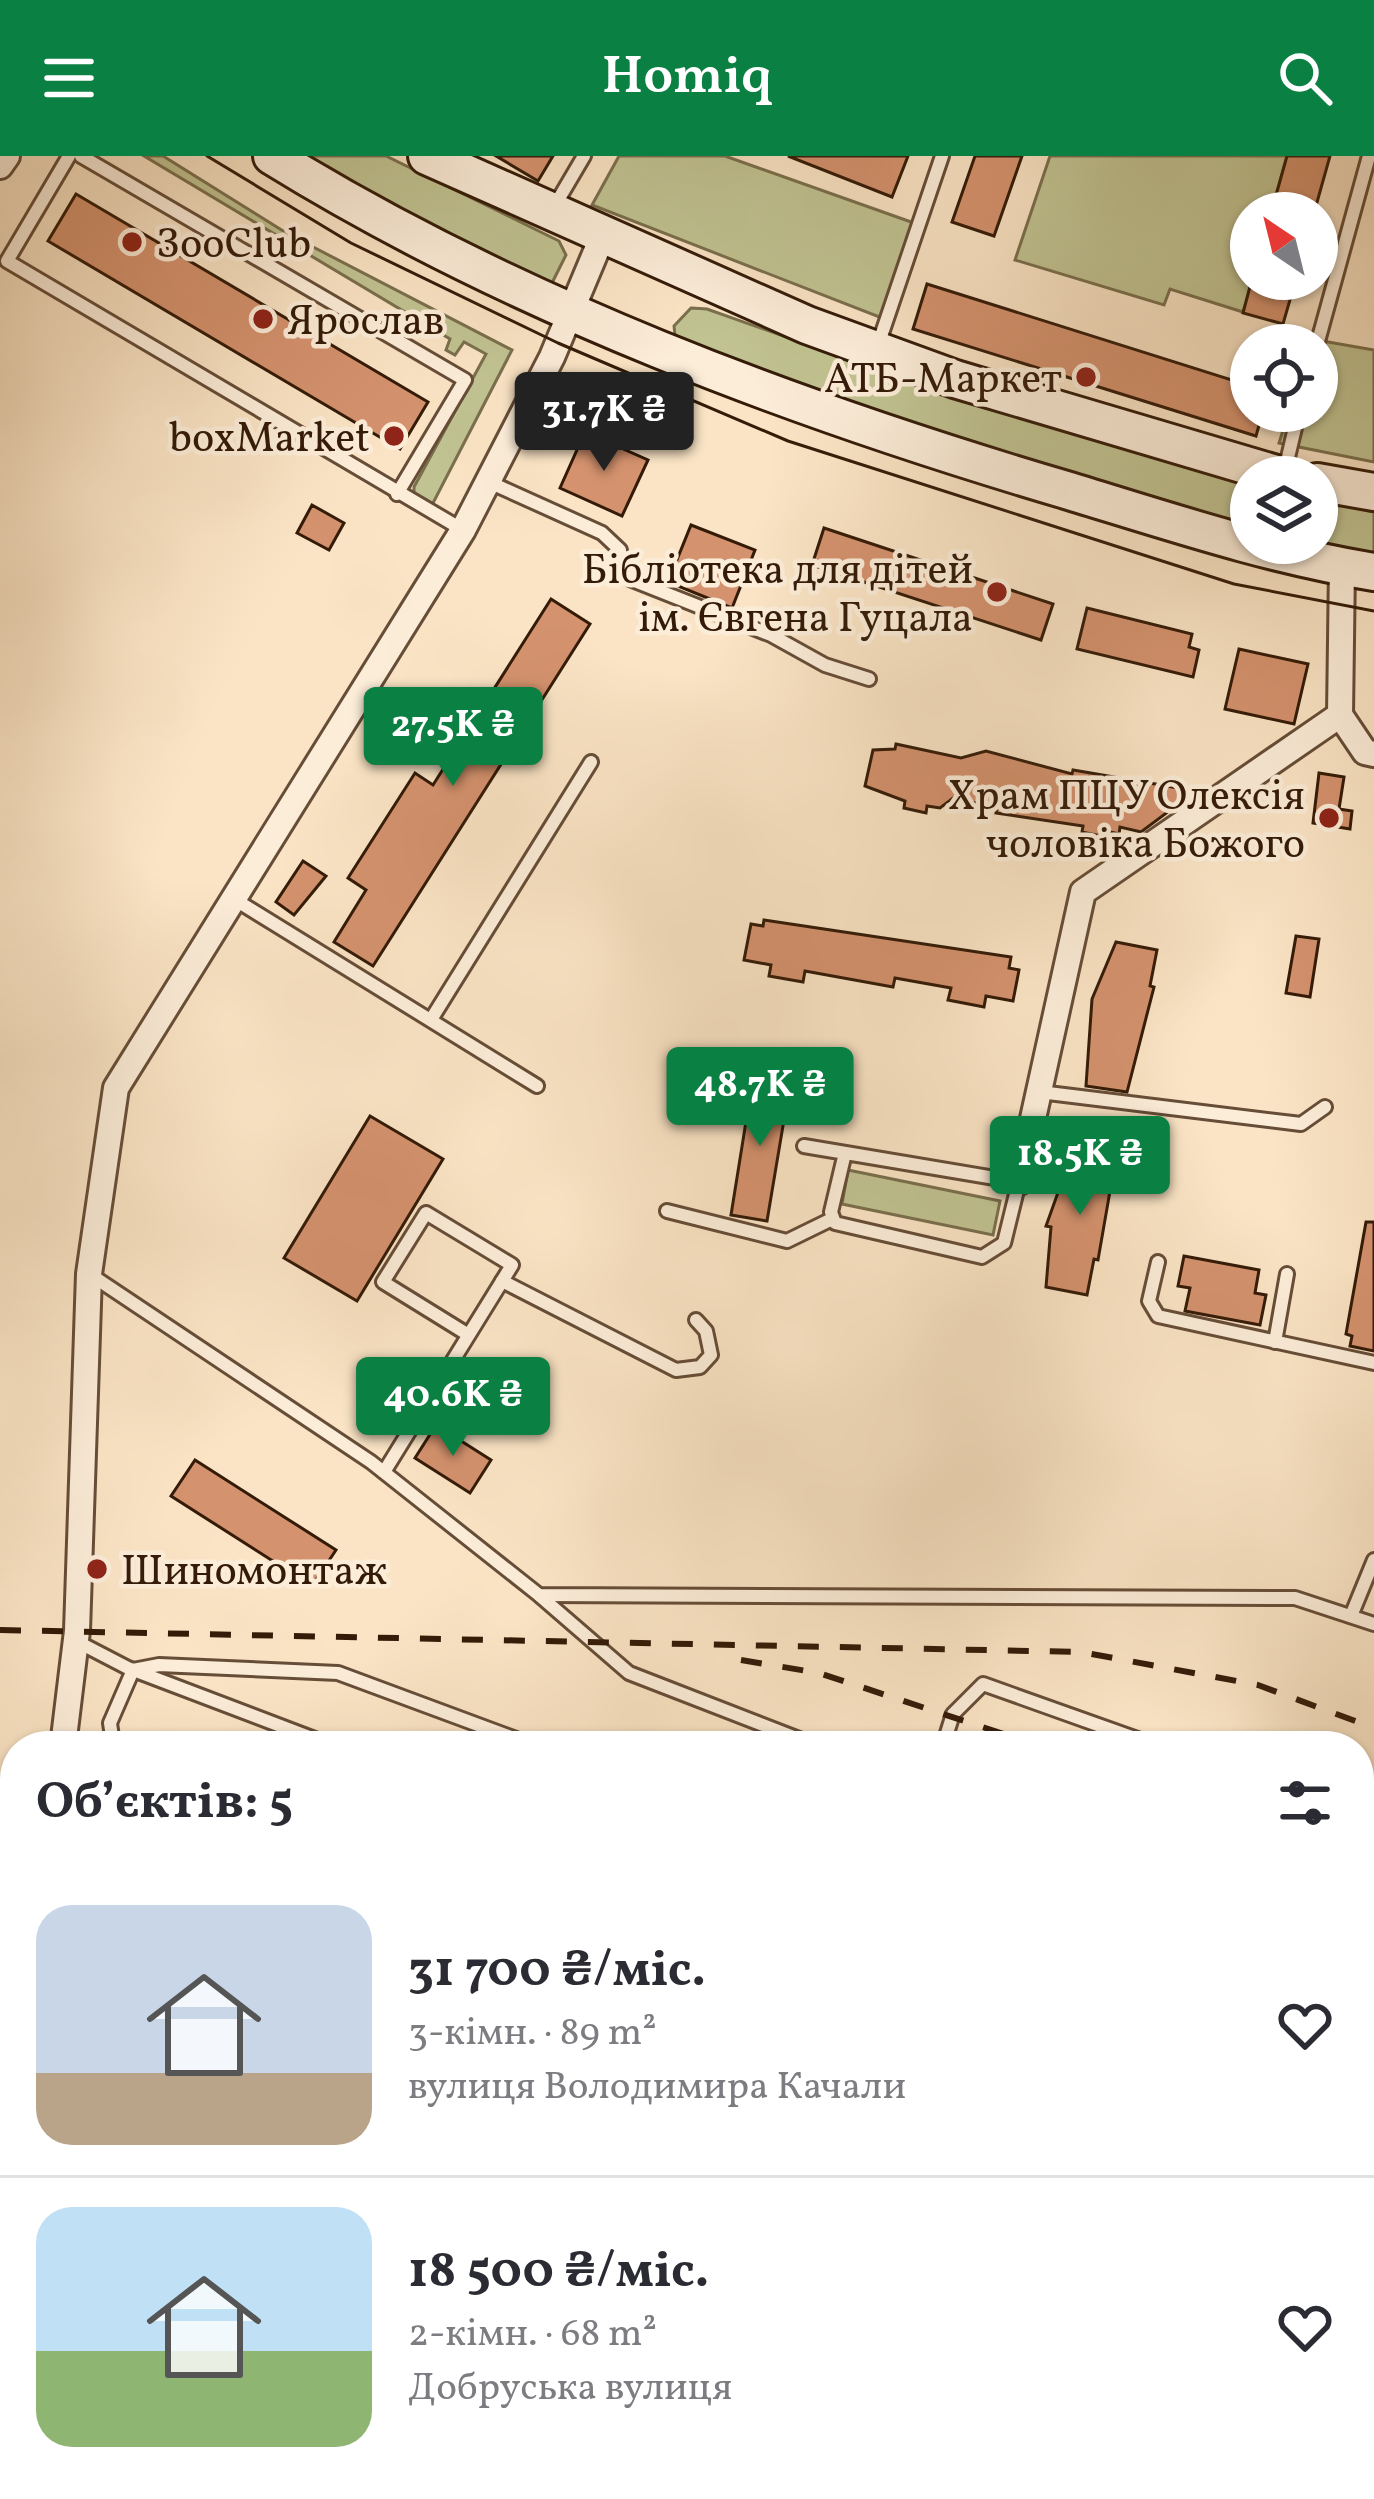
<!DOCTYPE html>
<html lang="uk">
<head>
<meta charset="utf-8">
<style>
  :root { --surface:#fff; --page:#f2f2f3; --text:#2b2b33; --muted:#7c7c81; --line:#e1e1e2; --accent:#0b8043 }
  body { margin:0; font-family:Vollkorn,serif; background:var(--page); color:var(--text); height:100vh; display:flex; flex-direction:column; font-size:45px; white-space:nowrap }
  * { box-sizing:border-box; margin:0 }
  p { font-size:39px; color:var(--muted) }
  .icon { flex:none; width:66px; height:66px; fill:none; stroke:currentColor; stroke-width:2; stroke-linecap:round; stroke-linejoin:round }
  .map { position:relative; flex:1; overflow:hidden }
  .panel { position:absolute; left:0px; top:1575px; width:1374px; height:768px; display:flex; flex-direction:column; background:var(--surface); border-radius:48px 48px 0 0; box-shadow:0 3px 9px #0004 }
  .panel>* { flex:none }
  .needle { width:78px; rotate:325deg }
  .buttons { position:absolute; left:1230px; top:36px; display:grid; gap:24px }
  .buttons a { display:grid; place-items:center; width:108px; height:108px; border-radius:50%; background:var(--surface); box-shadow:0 3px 9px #0004; font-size:60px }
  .price { position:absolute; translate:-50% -102px; padding:0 27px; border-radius:12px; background:var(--accent); color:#fff; font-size:39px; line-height:78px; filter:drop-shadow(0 3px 6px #0008) }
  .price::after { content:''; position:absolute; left:50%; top:72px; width:36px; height:27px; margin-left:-18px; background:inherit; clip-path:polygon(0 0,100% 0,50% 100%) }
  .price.selected { background:#222; color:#fff }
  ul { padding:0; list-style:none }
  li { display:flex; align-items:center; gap:36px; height:300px; padding:0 36px }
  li+li { border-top:3px solid var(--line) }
  li span { display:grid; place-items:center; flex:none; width:336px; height:240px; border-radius:36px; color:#555 }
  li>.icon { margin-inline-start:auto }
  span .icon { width:144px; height:144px; fill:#fffc; stroke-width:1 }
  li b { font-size:51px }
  h2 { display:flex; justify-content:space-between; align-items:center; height:144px; padding:0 36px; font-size:51px }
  header { display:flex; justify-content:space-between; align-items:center; height:156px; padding:0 36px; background:var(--accent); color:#fff; font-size:54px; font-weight:600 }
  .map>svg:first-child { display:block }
</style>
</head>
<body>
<header><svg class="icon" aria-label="menu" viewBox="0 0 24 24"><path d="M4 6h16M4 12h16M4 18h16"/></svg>Homiq<svg class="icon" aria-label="search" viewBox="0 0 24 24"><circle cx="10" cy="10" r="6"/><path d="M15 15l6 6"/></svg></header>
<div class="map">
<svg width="1374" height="2343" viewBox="0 0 1374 2343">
  <rect width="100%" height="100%" fill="#fae4c5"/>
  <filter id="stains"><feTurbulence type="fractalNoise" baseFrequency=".00167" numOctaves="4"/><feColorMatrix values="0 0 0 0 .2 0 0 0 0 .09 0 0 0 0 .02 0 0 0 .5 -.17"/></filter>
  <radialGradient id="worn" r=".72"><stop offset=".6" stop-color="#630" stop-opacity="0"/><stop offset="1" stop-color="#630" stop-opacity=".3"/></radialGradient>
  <g fill="#c1c392" stroke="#7a6f4d" stroke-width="3">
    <polygon points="144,0 163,0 288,78 512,194 431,351 414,338 414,331 486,198 464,186 455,199 446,194 450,183"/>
    <polygon points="297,0 386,0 559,85 566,99 552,127 537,128"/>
    <polygon points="619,0 725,0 914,67 882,162 592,49"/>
    <polygon points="1050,0 1287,0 1271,57 1251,57 1253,123 1243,156 1170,133 1164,149 1015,104"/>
    <polygon points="691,152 707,153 952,240 1251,330 1251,378 940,291 676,188 674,170"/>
    <polygon points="1311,183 1374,194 1374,306 1279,287 1289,255 1317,255 1317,189 1309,189"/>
    <polygon points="1317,344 1374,356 1374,400 1317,387"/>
    <polygon points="848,1014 1000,1045 993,1079 842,1048"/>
  </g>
  <g fill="#d4926e" stroke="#341b08" stroke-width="3">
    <polygon points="496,0 553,0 538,25"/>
    <polygon points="788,0 908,0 892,41"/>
    <polygon points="975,0 1022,0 994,80 952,66"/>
    <polygon points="1287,0 1330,0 1314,57 1271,57"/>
    <polygon points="76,38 428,246 400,293 48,85"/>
    <polygon points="1252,123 1296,123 1283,168 1243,157"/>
    <polygon points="927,128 1251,230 1251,255 1263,255 1256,280 913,173"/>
    <polygon points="585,276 648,304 622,360 560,332"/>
    <polygon points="312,349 344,367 329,394 297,377"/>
    <polygon points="691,369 755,394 732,452 668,426"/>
    <polygon points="824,372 1053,448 1041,484 812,409"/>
    <polygon points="551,443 590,468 373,810 334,786 366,734 348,722 415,617 433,629"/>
    <polygon points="1087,452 1192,478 1189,491 1199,494 1193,521 1077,493"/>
    <polygon points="1239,493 1308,508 1294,568 1225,553"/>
    <polygon points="896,588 961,602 986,595 1072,618 1073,614 1196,635 1141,676 1120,671 1119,678 1106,675 1105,681 1082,676 1083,670 996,657 997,652 953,642 940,652 927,650 926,657 904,652 905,645 865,630 873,594 895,593"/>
    <polygon points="1319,617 1344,621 1339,653 1352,655 1350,673 1313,667"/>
    <polygon points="303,705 326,720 294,759 276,746"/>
    <polygon points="764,764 1011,801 1009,812 1019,814 1013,845 986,840 984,851 948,844 951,832 895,822 893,831 805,815 803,826 769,820 771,809 744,804 751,768 763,770"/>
    <polygon points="1296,780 1319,783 1310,841 1286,837"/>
    <polygon points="1116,786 1157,794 1150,830 1154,831 1127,936 1086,930 1092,843"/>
    <polygon points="753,922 790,928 767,1065 731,1059"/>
    <polygon points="370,960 443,1003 357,1145 284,1102"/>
    <polygon points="1076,986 1117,995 1098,1104 1094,1103 1087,1139 1046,1131 1051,1071 1046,1070"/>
    <polygon points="1366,1066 1374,1066 1374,1195 1350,1190 1352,1180 1346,1178"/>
    <polygon points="1184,1100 1259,1114 1255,1137 1266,1139 1260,1169 1185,1155 1190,1132 1178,1130"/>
    <polygon points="436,1269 491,1304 470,1337 415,1302"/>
    <polygon points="195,1304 336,1394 312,1430 171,1340"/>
  </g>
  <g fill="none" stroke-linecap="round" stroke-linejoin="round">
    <g stroke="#664d37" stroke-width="18">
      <g id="lane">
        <polyline points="69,0 7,105 463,374"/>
        <polyline points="81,0 465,224 397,338"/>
        <polyline points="554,51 584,0"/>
        <polyline points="1317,189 1369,0"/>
        <polyline points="877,192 942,0"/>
        <polyline points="1285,314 1299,255"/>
        <polyline points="489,326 602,377 620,394 621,410 632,424 771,479 825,509 869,523"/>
        <polyline points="234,743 537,930"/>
        <polyline points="432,862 591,606"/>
        <polyline points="1040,936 1301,968 1325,951"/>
        <polyline points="804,990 1019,1026 1004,1087 982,1101 835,1067 831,1056 845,997"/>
        <polyline points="667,1055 787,1085 832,1063"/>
        <polyline points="1158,1106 1149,1145 1158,1160 1374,1207"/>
        <polyline points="91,1119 371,1306 539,1439 1295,1442 1374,1468"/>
        <polyline points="502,1125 676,1214 700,1211 711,1199 706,1175 696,1164"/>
        <polyline points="1275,1186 1287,1118"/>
        <polyline points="384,1316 512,1109 426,1057 383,1126 467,1178"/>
        <polyline points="540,1440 629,1517 817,1590"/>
        <polyline points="1351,1460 1374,1404"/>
        <polyline points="76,1485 128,1512 333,1590"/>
        <polyline points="131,1590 112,1581 110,1567 133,1514 159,1509 338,1517 535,1590"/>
        <polyline points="943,1590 953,1558 983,1528 1157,1590"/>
        <polyline points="1359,1662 1374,1667"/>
        <polyline points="0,1738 15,1709"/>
        <polyline points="0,1791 15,1799"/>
        <polyline points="1359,1800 1374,1806"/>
        <polyline points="0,2224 15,2230"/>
        <polyline points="1051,2328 1089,2343"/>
      </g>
    </g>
    <g stroke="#664d37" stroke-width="30">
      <g id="street">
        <polyline points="0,10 7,0"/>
        <polyline points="1340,559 1365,596 1374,598"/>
        <polyline points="1019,1026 1083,736 1340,559 1342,410"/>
        <polyline points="63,1590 77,1475 89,1118 116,932 463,374 552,201 603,79"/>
      </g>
    </g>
    <g stroke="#341b08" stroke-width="42">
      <g id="secondary">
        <path d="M272 0C513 149 795 254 1066 334 1168 365 1269 399 1374 416"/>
        <polyline points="427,0 807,169 955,223 1286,321"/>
        <polyline points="1317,326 1374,336"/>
      </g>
    </g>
    <use href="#lane" stroke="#fcedd9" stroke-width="12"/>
    <use href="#street" stroke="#fcedd9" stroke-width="24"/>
    <use href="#secondary" stroke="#fcedd9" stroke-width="36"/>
    <polyline stroke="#341b08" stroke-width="3" points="207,0 351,87 558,187 788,285 1234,428 1374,455"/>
    <g stroke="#341b08" stroke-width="6" stroke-dasharray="21 21" stroke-linecap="butt">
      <polyline points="0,1474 1081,1496 1258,1529 1374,1572"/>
      <polyline points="741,1504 819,1517 1040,1590"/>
      <polyline points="0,1663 15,1669"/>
      <polyline points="1359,1709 1374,1714"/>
      <polyline points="0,1947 15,1954"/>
      <polyline points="1359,2189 1374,2195"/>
      <polyline points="946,2328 984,2343"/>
      <polyline points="992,2328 1029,2343"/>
    </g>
  </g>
  <g fill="#8f2418" stroke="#fcedd9" stroke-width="4.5">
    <circle cx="132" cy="86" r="12"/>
    <circle cx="263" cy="163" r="12"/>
    <circle cx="1086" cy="221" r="12"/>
    <circle cx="394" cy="280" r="12"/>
    <circle cx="997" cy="436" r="12"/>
    <circle cx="1329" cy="662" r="12"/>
    <circle cx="97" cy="1413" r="12"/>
  </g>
  <g text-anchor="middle" stroke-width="9" stroke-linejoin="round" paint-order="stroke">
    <g font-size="42" fill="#341b08" stroke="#fcedd9" text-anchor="end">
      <text x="156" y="101" text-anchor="start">ЗооClub</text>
      <text x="287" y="178" text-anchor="start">Ярослав</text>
      <text x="1062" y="236">АТБ-Маркет</text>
      <text x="370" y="295">boxMarket</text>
      <text x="973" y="427">Бібліотека для дітей<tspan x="973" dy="48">ім. Євгена Гуцала</tspan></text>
      <text x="1305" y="653">Храм ПЦУ Олексія<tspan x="1305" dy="48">чоловіка Божого</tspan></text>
      <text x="121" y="1428" text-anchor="start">Шиномонтаж</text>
    </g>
  </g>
  <rect width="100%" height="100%" filter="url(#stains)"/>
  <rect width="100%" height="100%" fill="url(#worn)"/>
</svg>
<div class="buttons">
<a><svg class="needle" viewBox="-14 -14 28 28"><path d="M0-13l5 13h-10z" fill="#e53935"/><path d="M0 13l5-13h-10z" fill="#7c7c81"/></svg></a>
<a><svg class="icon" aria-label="locate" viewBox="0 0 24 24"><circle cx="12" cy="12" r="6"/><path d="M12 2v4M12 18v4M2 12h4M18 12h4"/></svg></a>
<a><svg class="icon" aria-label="layers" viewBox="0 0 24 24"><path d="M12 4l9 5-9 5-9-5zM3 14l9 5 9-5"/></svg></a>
</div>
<b class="price selected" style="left:604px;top:318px">31.7K ₴</b>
<b class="price" style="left:453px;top:633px">27.5K ₴</b>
<b class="price" style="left:760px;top:993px">48.7K ₴</b>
<b class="price" style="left:1080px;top:1062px">18.5K ₴</b>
<b class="price" style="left:453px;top:1303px">40.6K ₴</b>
<section class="panel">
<h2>Об’єктів: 5<svg class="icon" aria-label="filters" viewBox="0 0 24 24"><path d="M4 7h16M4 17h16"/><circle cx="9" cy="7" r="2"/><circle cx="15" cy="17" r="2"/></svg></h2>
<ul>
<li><span style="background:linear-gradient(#c9d6e8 70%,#b9a48a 0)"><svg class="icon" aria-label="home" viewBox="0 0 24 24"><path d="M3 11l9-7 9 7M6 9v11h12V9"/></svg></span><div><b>31 700 ₴/міс.</b><p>3-кімн. · 89 m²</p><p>вулиця Володимира Качали</p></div><svg class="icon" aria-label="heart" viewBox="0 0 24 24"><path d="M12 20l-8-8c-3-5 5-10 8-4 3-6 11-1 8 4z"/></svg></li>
<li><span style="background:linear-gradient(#bfe0f5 60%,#8fb573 0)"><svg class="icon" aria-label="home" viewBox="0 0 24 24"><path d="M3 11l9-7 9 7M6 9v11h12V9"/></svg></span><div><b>18 500 ₴/міс.</b><p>2-кімн. · 68 m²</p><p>Добруська вулиця</p></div><svg class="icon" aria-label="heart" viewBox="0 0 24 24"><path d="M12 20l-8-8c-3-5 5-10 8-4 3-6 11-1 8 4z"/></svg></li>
</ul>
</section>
</div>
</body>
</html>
